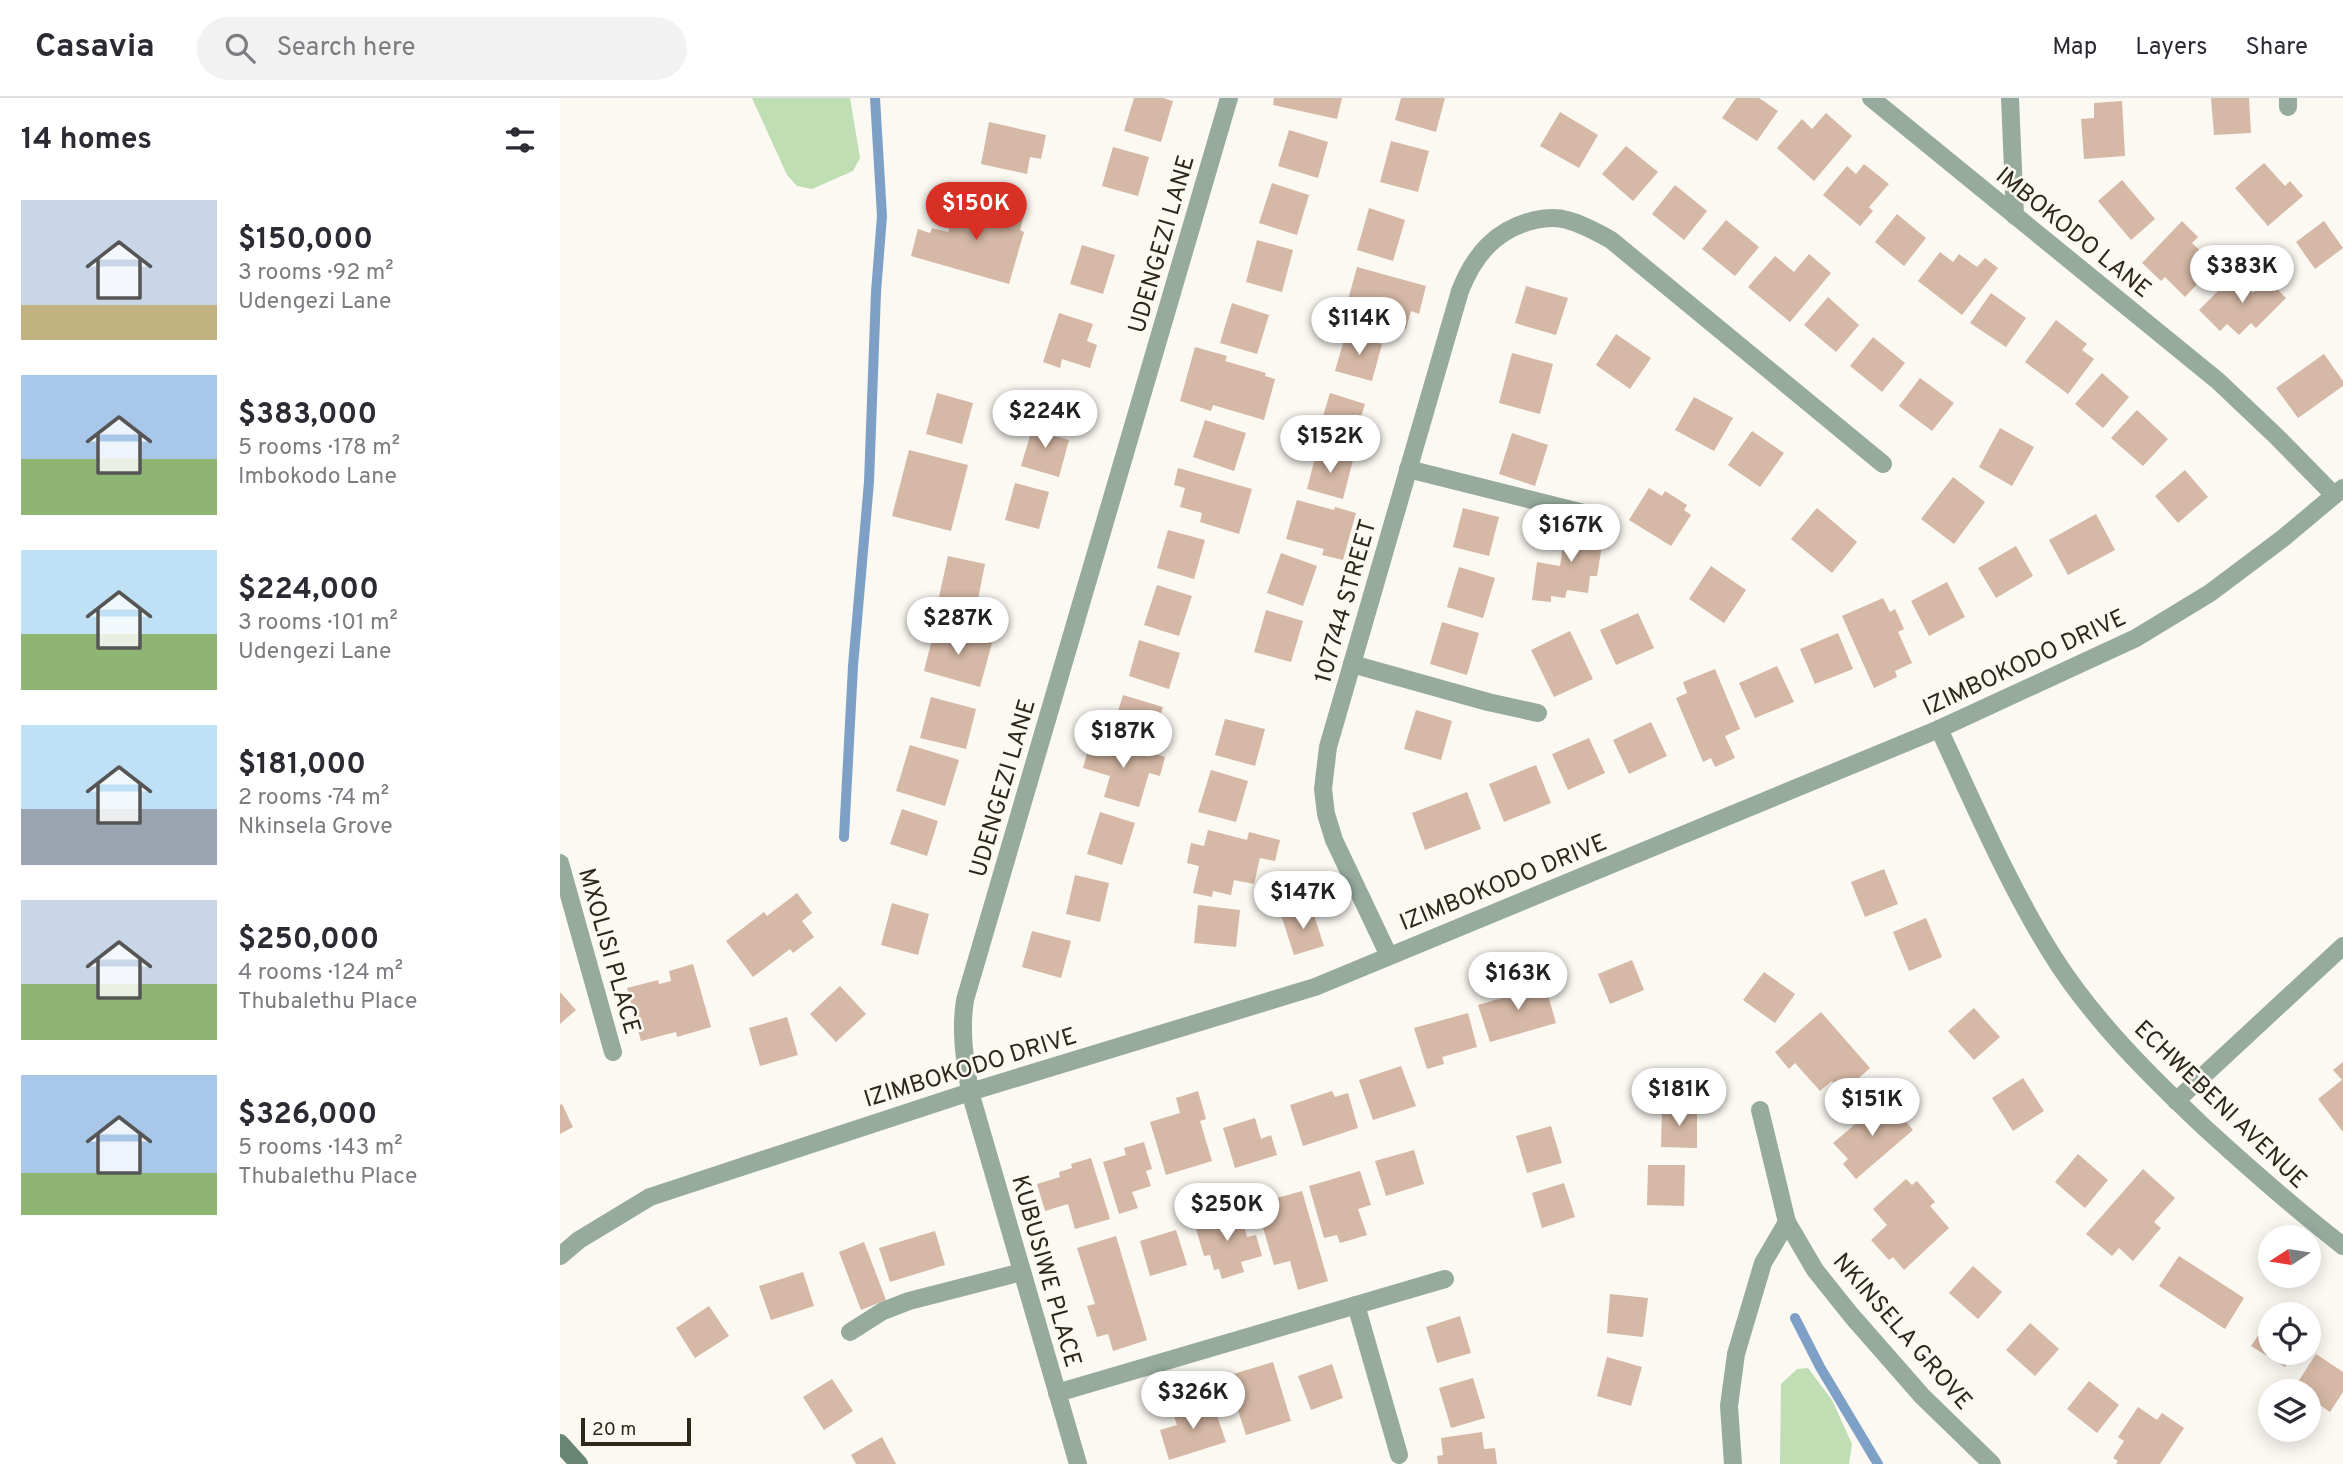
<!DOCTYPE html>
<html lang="en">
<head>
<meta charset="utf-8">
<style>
  :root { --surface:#fff; --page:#f2f2f3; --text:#2b2b33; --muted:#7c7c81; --line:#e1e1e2; --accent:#d93025 }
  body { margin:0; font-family:Overpass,sans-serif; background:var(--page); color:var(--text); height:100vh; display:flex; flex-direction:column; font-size:26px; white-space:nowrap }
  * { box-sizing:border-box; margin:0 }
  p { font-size:23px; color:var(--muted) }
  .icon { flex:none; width:38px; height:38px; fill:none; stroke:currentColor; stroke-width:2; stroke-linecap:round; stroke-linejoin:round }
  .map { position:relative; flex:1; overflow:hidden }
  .side { display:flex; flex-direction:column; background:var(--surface); width:560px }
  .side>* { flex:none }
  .needle { width:46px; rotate:258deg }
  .tools { position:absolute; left:1698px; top:1127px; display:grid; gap:14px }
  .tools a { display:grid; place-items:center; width:63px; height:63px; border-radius:50%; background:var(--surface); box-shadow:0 4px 18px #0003; font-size:35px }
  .scale { position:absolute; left:21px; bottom:18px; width:110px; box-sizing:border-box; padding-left:7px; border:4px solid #2d271c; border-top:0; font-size:19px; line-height:24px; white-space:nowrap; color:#2d271c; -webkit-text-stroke:5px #fcf9f3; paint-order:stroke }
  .price { position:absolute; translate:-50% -60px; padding:0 16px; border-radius:24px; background:#fff; color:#222; font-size:23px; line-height:46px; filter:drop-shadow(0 2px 4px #0008) }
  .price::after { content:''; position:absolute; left:50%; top:42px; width:21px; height:16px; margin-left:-10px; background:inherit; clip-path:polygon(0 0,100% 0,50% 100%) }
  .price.selected { background:var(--accent); color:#fff }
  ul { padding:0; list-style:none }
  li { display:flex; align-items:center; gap:21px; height:175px; padding:0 21px }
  li span { display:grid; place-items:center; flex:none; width:196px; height:140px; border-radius:0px; color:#555 }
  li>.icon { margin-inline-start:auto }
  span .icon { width:84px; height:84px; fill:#fffc; stroke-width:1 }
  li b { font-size:30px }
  h2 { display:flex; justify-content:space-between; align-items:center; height:84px; padding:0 21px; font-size:30px }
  header { display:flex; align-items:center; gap:42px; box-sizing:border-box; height:98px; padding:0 35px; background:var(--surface); border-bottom:2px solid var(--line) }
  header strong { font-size:33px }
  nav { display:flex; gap:38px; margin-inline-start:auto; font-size:24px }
  .search { width:490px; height:63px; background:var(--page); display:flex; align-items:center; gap:18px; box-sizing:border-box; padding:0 24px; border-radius:38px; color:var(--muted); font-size:26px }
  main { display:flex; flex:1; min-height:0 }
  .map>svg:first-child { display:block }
</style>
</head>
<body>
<header>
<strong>Casavia</strong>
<div class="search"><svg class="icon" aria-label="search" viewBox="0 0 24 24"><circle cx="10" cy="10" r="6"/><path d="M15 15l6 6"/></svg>Search here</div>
<nav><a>Map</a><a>Layers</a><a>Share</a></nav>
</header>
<main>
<section class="side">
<h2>14 homes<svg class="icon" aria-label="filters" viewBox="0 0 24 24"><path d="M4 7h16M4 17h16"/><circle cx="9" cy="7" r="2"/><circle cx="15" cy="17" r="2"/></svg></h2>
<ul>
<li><span style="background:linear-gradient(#c9d6e8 75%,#c2b280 0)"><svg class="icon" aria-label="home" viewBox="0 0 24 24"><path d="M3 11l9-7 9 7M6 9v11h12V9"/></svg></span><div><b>$150,000</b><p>3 rooms · 92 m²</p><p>Udengezi Lane</p></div></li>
<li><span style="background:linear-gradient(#a9c7e8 60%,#8fb573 0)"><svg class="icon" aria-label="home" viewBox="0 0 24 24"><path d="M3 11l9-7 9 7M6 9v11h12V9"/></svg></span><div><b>$383,000</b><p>5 rooms · 178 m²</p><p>Imbokodo Lane</p></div></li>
<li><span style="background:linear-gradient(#bfe0f5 60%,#8fb573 0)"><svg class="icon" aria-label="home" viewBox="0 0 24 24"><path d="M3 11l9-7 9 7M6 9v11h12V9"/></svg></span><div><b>$224,000</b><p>3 rooms · 101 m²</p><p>Udengezi Lane</p></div></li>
<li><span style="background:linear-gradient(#bfe0f5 60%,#9aa5b1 0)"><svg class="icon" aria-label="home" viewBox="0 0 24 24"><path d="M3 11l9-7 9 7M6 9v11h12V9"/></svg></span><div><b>$181,000</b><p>2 rooms · 74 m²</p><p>Nkinsela Grove</p></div></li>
<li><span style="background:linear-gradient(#c9d6e8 60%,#8fb573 0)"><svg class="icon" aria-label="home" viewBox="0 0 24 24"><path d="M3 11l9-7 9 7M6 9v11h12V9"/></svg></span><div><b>$250,000</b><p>4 rooms · 124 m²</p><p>Thubalethu Place</p></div></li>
<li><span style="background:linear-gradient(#a9c7e8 70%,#8fb573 0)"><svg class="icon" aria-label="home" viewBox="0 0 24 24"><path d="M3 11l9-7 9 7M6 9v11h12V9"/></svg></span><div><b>$326,000</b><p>5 rooms · 143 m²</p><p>Thubalethu Place</p></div></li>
</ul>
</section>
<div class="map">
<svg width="1783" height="1366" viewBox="0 0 1783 1366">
  <rect width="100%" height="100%" fill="#fcf9f3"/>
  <g fill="#bfdeb4">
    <polygon points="192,0 290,0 300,60 293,73 252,91 237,88 227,77"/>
    <polygon points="1248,1270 1272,1302 1292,1346 1289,1366 1220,1366 1221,1286 1237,1271"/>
  </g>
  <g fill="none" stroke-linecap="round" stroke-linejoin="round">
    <g stroke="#7fa0c6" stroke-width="10">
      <polyline points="284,739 293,568 309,384 316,194 322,118 315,0"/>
      <polyline points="1235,1220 1260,1269 1318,1366"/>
    </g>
  </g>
  <g fill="#d5b8a5">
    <polygon points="574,0 603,0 613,3 601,44 564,33"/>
    <polygon points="714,0 782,0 777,21 713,7"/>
    <polygon points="841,0 885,0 876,34 835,22"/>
    <polygon points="1176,0 1199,0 1218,13 1197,43 1162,20"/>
    <polygon points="1651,0 1689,0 1691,35 1654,37"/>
    <polygon points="1562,3 1565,58 1524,61 1521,21 1534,20 1534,5"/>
    <polygon points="1000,14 1038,37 1019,70 980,48"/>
    <polygon points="1266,15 1292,38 1254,83 1217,50 1242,21 1252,31"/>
    <polygon points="429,24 486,37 481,61 470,59 467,76 421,66"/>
    <polygon points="729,32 768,44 758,80 718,68"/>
    <polygon points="831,43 869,53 858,94 820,84"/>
    <polygon points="1066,48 1098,74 1073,103 1042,76"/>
    <polygon points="553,49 589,59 578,98 542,88"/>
    <polygon points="1704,65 1725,88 1730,83 1743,98 1708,128 1675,90"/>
    <polygon points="1304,66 1329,86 1309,109 1313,113 1300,128 1263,97 1287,68 1296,76"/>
    <polygon points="1562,82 1595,121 1571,142 1538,103"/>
    <polygon points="712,85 749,97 737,137 699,125"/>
    <polygon points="1115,87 1147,113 1124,142 1092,116"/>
    <polygon points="425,101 465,113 460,132 464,134 449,186 351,158 358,131 370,135 372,130 388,134 394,113 419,121"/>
    <polygon points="809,110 845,122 833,163 797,152"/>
    <polygon points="1337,116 1366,140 1344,168 1315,144"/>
    <polygon points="1166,122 1199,149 1175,178 1142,151"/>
    <polygon points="1622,123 1638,139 1632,145 1650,162 1637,176 1642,181 1625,199 1605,179 1601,183 1582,165"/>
    <polygon points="1764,123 1783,150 1755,171 1736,144"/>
    <polygon points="697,142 733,152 722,194 686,184"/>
    <polygon points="522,147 555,157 543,196 510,186"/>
    <polygon points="1380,154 1393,164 1399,156 1417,169 1425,160 1438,170 1402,217 1358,183"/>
    <polygon points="1249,156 1271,175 1230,224 1188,189 1215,158 1234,174"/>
    <polygon points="797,169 866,188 859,216 851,213 846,231 819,223 817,230 783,220"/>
    <polygon points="1674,177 1693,195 1707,181 1726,200 1696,230 1691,225 1679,237 1667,226 1660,233 1639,212"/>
    <polygon points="966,188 1008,200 996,237 955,225"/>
    <polygon points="1431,195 1466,220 1446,249 1410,225"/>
    <polygon points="1268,199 1299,227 1276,254 1244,227"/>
    <polygon points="672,205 709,217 697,256 660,245"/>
    <polygon points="499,215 533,226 527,243 537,247 530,270 502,261 500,270 483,264"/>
    <polygon points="1496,222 1527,246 1522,252 1534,261 1508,296 1465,264"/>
    <polygon points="786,235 822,246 812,283 775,273"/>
    <polygon points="1056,236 1091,260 1070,291 1036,267"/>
    <polygon points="1313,239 1345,265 1322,294 1290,268"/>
    <polygon points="635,249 667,258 665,263 706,275 705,278 715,281 704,322 653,307 651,313 620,303"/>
    <polygon points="952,255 993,266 980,316 939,305"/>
    <polygon points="1764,256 1783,283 1783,288 1738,320 1716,290"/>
    <polygon points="1542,275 1569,299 1543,330 1515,306"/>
    <polygon points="1360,280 1394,305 1372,333 1339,308"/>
    <polygon points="377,295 413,305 402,346 366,336"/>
    <polygon points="770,295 805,306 793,345 758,335"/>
    <polygon points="1134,299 1173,320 1154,353 1115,332"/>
    <polygon points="1577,312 1608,341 1583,368 1551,340"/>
    <polygon points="475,321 493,326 491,337 509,342 499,379 461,368"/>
    <polygon points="645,322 686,335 674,373 633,359"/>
    <polygon points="1440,330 1474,349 1452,388 1419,369"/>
    <polygon points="1192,333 1224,355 1200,389 1168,367"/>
    <polygon points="952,335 988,347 975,388 939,376"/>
    <polygon points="349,352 408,367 391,433 332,418"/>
    <polygon points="757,352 793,362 783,401 747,391"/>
    <polygon points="618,370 692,391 679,436 640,424 642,415 620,409 625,390 614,387"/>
    <polygon points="1625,372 1648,399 1618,425 1595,398"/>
    <polygon points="1393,379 1425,404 1394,446 1361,421"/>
    <polygon points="455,385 489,394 479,431 445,422"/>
    <polygon points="1089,390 1102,398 1105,393 1127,407 1124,412 1131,417 1111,448 1069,422"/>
    <polygon points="737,402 774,412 775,409 796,415 783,462 762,457 764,451 726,441"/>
    <polygon points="903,410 939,419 929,458 893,449"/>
    <polygon points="1257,410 1297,444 1272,475 1231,441"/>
    <polygon points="1536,416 1555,452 1508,477 1489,442"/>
    <polygon points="1007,423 1045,429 1037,478 1030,478 1028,495 1007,492 1005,500 991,498 991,504 972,502 977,464 1000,468"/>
    <polygon points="608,432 645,442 634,481 597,470"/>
    <polygon points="1456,448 1473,478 1436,500 1418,470"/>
    <polygon points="721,455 757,468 743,508 707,495"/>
    <polygon points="388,458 425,466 415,516 377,508"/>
    <polygon points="1151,468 1186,492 1164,525 1129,501"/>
    <polygon points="899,469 935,480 923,520 887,509"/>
    <polygon points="1387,484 1405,519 1369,538 1351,503"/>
    <polygon points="597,487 632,498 619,538 584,527"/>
    <polygon points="1323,500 1330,514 1335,511 1344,531 1338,534 1352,565 1335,573 1337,579 1314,590 1282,518"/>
    <polygon points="706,512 743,523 731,564 694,554"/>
    <polygon points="1078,515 1094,550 1056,567 1040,532"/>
    <polygon points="882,524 919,535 907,577 870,566"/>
    <polygon points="375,529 432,545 420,589 364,573"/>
    <polygon points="1010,533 1033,581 994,599 971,552"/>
    <polygon points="1278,535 1293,571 1255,586 1240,551"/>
    <polygon points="579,542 620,555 609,591 569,578"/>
    <polygon points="1217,568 1234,604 1195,620 1179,585"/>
    <polygon points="1155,571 1180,631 1165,638 1175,660 1155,669 1151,660 1143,664 1116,600 1127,595 1123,584"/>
    <polygon points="563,597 603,609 592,646 552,633"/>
    <polygon points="371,599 416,611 406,651 360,640"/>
    <polygon points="856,612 892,623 881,662 844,651"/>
    <polygon points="665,621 705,631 695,668 655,657"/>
    <polygon points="1091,624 1107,658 1069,676 1053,642"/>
    <polygon points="1029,640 1045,675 1008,692 992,656"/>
    <polygon points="531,641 559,650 560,645 605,659 600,678 589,675 579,709 544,699 550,678 523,670"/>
    <polygon points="350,647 399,662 385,708 336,693"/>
    <polygon points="976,667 991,705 944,724 929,686"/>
    <polygon points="651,672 688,683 676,724 638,714"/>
    <polygon points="907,694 921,731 865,752 852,715"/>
    <polygon points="342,711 378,723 367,758 330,746"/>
    <polygon points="540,714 575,725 562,767 527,756"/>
    <polygon points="648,732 687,742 689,734 720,742 715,763 700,760 694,786 674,782 671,797 653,793 652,799 633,795 639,768 627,765 631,745 644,748"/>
    <polygon points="1324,771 1338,806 1305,819 1291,784"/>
    <polygon points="515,777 549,785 540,824 506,816"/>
    <polygon points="237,795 252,815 242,823 254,839 233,855 230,851 193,879 166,843 204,814 207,818"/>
    <polygon points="332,805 369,816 358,857 321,847"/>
    <polygon points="638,807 680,812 676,849 634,845"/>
    <polygon points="751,808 764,848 734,857 721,817"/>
    <polygon points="1366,820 1382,859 1349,873 1333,834"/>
    <polygon points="472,833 511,843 501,880 462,869"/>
    <polygon points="1072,862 1084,892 1050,906 1038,876"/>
    <polygon points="133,866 151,929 117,939 116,934 81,943 67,890 98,882 99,886 111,883 109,873"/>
    <polygon points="1204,874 1235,896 1215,925 1183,902"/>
    <polygon points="983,880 996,925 930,944 918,907 969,892 966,885"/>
    <polygon points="280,888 306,916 276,944 250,916"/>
    <polygon points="0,894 16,912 0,926"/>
    <polygon points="1414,910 1440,939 1414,962 1388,933"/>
    <polygon points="1261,914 1310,970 1282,995 1272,983 1260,993 1235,965 1229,971 1215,954"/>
    <polygon points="908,915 917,949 882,959 884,966 867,971 854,930"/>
    <polygon points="227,919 238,957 200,968 189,930"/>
    <polygon points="1783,964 1783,1034 1758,1001 1782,982 1773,972"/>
    <polygon points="841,968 856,1008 813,1022 799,982"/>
    <polygon points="1463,980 1484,1013 1453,1033 1432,1000"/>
    <polygon points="638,993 646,1021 640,1023 652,1063 606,1077 590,1024 620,1015 616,1000"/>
    <polygon points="772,993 775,999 788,995 798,1030 743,1048 730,1007"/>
    <polygon points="1326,1000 1353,1032 1296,1081 1283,1066 1288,1061 1273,1045"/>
    <polygon points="2,1006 13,1029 0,1036 0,1007"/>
    <polygon points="1102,1011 1137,1011 1137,1050 1101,1049"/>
    <polygon points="695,1020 701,1041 711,1037 717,1057 675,1070 663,1030"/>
    <polygon points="991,1028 1002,1065 967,1075 956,1038"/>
    <polygon points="584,1044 592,1071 586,1073 591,1088 572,1094 578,1110 559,1116 543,1064 566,1057 564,1050"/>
    <polygon points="854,1052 864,1086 826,1098 815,1063"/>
    <polygon points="1518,1056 1548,1082 1525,1110 1495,1084"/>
    <polygon points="531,1060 550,1121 515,1131 508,1106 485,1113 477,1086 500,1079 499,1074 512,1070 511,1066"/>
    <polygon points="1088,1067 1125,1067 1124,1108 1087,1107"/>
    <polygon points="1583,1071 1615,1100 1594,1124 1601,1130 1573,1163 1559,1150 1552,1158 1526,1136"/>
    <polygon points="800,1073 811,1107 798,1111 807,1137 780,1145 777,1137 764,1140 749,1088"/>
    <polygon points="1346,1081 1352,1087 1357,1083 1375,1104 1370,1108 1389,1130 1344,1172 1333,1159 1329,1162 1311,1142 1327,1127 1313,1111"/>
    <polygon points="1004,1085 1015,1119 982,1130 972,1095"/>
    <polygon points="742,1093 768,1183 738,1192 730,1163 714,1167 696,1106"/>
    <polygon points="679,1111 687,1139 696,1137 702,1158 681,1164 684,1174 662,1181 659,1171 654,1172 650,1157 644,1158 634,1124"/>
    <polygon points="616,1132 627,1167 590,1178 580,1143"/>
    <polygon points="375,1133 385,1167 330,1184 319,1150"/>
    <polygon points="556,1138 587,1242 553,1253 548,1236 537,1239 527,1208 535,1206 517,1150"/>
    <polygon points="304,1144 326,1202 301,1212 279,1154"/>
    <polygon points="1619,1158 1684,1200 1665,1231 1599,1188"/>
    <polygon points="1413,1168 1442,1194 1418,1221 1389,1195"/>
    <polygon points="243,1174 254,1208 211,1222 199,1188"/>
    <polygon points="1050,1196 1088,1200 1083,1239 1047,1235"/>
    <polygon points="149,1208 169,1238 135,1260 116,1230"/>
    <polygon points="900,1218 911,1255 877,1265 866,1229"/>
    <polygon points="1710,1220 1710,1255 1734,1255 1725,1269 1691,1248"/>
    <polygon points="1470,1225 1499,1251 1475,1278 1446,1252"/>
    <polygon points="1756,1256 1783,1274 1783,1294 1770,1314 1748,1299 1748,1293 1739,1293 1734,1290"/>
    <polygon points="1047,1259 1082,1269 1071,1308 1037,1298"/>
    <polygon points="713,1264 731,1323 686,1337 667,1278"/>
    <polygon points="772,1266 783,1300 751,1312 738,1278"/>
    <polygon points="913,1280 925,1320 891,1330 879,1290"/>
    <polygon points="272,1281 293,1313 264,1332 243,1299"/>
    <polygon points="1529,1283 1559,1307 1537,1335 1507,1311"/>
    <polygon points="652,1303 666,1344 609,1362 600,1332 617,1327 613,1315"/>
    <polygon points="1578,1309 1597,1322 1602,1315 1624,1330 1600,1366 1556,1366 1558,1363 1553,1360 1564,1343 1558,1339"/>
    <polygon points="922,1334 924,1351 935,1350 937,1366 878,1366 877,1358 883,1357 881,1340"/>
    <polygon points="322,1339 336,1366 296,1366 291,1357"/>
  </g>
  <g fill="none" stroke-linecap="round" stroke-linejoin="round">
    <polyline stroke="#96ab9e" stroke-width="18" points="290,1234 323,1213 349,1203 462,1174"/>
    <g stroke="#96ab9e" stroke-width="18">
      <polyline points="1311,0 1658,283 1716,338 1774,397"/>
      <polyline points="1450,0 1455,118"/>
      <polyline points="1728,0 1728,9"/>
      <polyline points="848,371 1036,418"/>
      <polyline points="792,566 928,604 978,615"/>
      <path d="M1379 631C1414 706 1447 784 1491 855 1532 921 1589 977 1645 1030 1690 1071 1735 1111 1783 1148"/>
      <polyline points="0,765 53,954"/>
      <path d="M829 858 774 742 766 716 763 691 768 649 900 193C914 157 936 131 975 122 985 120 997 119 1007 122 1022 126 1037 134 1051 142L1323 366"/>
      <polyline points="1616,1003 1783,848"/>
      <polyline points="1200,1012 1227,1124 1255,1172 1291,1217 1362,1298 1432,1366"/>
      <polyline points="0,1158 19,1142 90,1099 410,994 755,889 1379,631 1576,540 1650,495 1722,441 1783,390"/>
      <polyline points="796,1207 839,1357"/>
      <polyline points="497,1295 885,1181"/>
      <path d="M518 1366 410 994C405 962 400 934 405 902L669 0"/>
      <polyline points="1173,1366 1169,1308 1176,1256 1203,1165 1227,1124"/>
    </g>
    <polyline stroke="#668572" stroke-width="18" points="0,1345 19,1366"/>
  </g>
  <g text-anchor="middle" stroke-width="5" stroke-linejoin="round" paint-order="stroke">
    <g font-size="24" fill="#2d271c" stroke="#fcf9f3">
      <text transform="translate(1514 134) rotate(39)" y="8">IMBOKODO LANE</text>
      <text transform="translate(601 146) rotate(-74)" y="8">UDENGEZI LANE</text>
      <text transform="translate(785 503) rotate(-74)" y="8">107744 STREET</text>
      <text transform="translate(1464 564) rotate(-25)" y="8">IZIMBOKODO DRIVE</text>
      <text transform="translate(442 690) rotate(-74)" y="8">UDENGEZI LANE</text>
      <text transform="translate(943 784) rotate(-22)" y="8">IZIMBOKODO DRIVE</text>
      <text transform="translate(50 853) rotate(74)" y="8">MXOLISI PLACE</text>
      <text transform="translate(410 969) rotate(-17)" y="8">IZIMBOKODO DRIVE</text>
      <text transform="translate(1661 1006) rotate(44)" y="8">ECHWEBENI AVENUE</text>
      <text transform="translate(487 1173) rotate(74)" y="8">KUBUSIWE PLACE</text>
      <text transform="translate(1343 1233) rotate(49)" y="8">NKINSELA GROVE</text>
    </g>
  </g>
</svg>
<div class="tools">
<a><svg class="needle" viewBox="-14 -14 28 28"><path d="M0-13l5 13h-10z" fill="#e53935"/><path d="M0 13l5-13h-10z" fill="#7c7c81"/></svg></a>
<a><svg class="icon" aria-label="locate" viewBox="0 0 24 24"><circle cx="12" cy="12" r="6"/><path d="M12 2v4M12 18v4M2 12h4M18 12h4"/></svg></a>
<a><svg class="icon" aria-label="layers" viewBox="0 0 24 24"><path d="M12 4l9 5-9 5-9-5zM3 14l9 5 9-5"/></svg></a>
</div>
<div class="scale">20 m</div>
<b class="price selected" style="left:416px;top:144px">$150K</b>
<b class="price" style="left:1682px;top:207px">$383K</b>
<b class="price" style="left:799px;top:259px">$114K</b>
<b class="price" style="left:485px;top:352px">$224K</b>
<b class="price" style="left:770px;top:377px">$152K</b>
<b class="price" style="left:1011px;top:466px">$167K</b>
<b class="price" style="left:398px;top:559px">$287K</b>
<b class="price" style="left:563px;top:672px">$187K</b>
<b class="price" style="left:743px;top:833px">$147K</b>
<b class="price" style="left:958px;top:914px">$163K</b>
<b class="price" style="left:1119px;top:1030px">$181K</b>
<b class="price" style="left:1312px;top:1040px">$151K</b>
<b class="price" style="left:667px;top:1145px">$250K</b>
<b class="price" style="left:633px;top:1333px">$326K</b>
</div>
</main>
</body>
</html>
